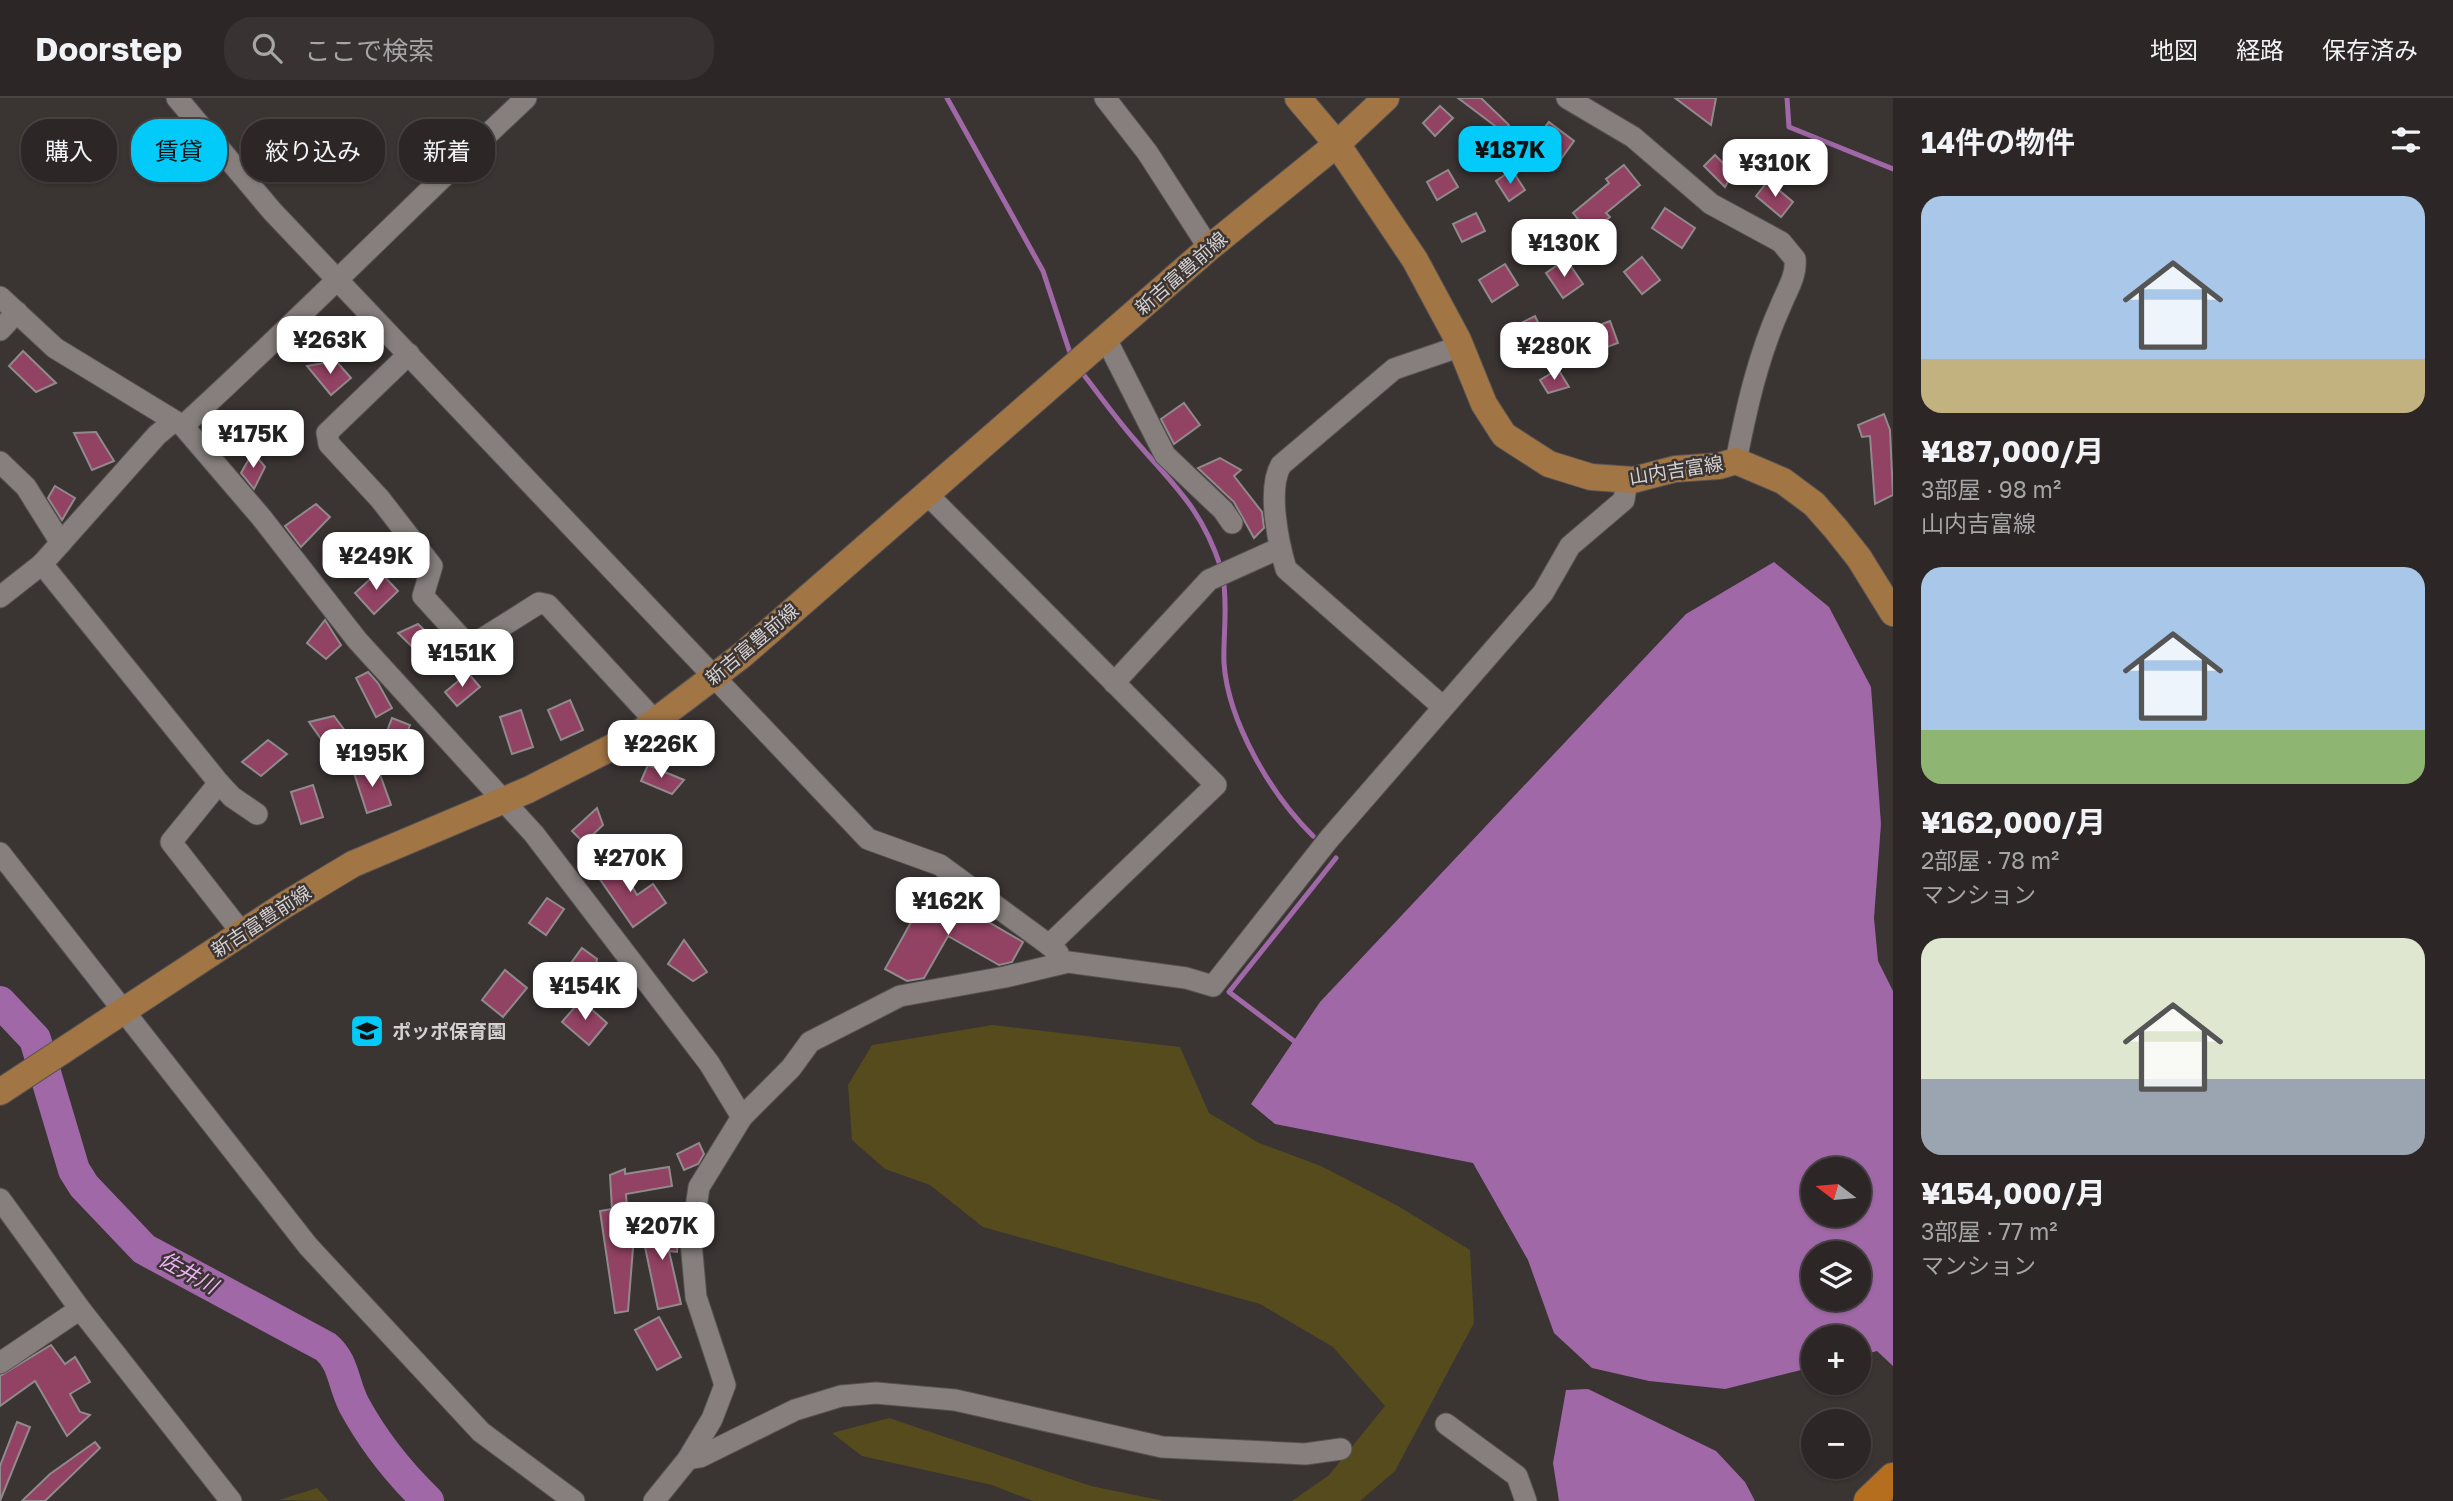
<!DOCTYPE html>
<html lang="ja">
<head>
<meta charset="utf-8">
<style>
  :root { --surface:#2c2726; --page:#383332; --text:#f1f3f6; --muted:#a6a5a7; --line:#484443; --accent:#03cbf9 }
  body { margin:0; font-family:"Golos Text","Noto Sans JP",sans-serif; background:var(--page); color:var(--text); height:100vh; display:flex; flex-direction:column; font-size:26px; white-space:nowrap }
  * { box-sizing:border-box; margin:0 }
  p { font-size:23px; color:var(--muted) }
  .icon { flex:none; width:38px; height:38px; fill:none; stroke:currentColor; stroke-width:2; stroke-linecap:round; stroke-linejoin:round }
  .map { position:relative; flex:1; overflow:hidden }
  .drawer { display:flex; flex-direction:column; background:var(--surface); width:560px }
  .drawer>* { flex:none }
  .guide { position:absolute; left:21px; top:21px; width:665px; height:63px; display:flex; gap:14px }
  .needle { width:46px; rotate:286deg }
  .tools { position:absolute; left:1801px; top:1059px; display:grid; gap:14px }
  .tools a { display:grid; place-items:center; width:70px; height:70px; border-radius:50%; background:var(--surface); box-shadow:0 2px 5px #0004,0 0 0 2px var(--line); font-size:35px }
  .price { position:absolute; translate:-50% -60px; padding:0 16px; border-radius:14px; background:#fff; color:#222; font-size:23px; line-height:46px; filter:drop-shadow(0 2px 4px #0008) }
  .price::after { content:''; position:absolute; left:50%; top:42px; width:21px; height:16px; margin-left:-10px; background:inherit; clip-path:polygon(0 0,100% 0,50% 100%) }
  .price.on { background:var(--accent); color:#111 }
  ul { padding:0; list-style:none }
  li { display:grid; align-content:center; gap:14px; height:371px; padding:0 28px }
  li span { display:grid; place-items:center; height:217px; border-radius:21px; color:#555 }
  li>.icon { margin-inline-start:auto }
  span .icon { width:126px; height:126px; fill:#fffc; stroke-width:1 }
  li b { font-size:30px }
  h2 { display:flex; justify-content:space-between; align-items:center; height:84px; padding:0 28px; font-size:30px }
  .tag { padding:0 24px; border-radius:28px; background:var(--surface); box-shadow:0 2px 5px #0004,0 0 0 2px var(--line); font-size:24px; line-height:63px }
  .tag.on { background:var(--accent); color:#111 }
  header { display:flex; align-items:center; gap:42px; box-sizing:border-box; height:98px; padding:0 35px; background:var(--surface); border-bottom:2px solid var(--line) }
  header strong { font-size:33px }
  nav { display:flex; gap:38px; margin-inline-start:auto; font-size:24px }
  .search { width:490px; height:63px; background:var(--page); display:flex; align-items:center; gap:18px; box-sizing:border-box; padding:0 24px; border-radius:28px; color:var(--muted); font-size:26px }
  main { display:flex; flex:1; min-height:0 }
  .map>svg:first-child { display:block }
</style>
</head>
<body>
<header>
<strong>Doorstep</strong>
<div class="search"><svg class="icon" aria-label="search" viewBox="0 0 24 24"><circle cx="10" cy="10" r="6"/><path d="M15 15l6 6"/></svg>ここで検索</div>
<nav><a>地図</a><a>経路</a><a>保存済み</a></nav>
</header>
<main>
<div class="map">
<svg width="1893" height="1403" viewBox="0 0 1893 1403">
  <rect width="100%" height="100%" fill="#3a3433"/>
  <g fill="#554b1d">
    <polygon points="992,927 1180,949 1209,1015 1259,1045 1321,1068 1398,1108 1470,1152 1474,1225 1395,1373 1360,1403 1292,1403 1329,1377 1385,1308 1333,1249 1260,1206 983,1129 930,1087 885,1071 852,1042 848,987 872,947"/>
    <polygon points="889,1320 1091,1388 1164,1403 1033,1403 992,1387 862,1358 832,1335"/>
    <polygon points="317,1390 329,1403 279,1402"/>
  </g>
  <g fill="#a168a8" fill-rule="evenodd">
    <path d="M1774 464 1829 509 1871 589 1881 726 1874 820 1878 863 1893 893V1268L1877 1253 1859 1258 1858 1239H1813V1269L1725 1291 1649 1283 1592 1270 1554 1235 1528 1162 1473 1065 1275 1026 1251 1006 1320 904 1686 516ZM1813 1071H1858V1116H1813ZM1813 1155H1858V1200H1813Z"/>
    <polygon points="1588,1291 1716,1353 1745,1384 1755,1403 1559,1403 1553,1365 1566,1292"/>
  </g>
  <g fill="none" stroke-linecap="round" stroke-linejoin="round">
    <g stroke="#a168a8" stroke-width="5">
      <polyline points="947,0 1043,173 1071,258"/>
      <polyline points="1787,0 1789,29 1893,71"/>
      <path d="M1080 272C1098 295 1115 319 1134 341 1174 388 1201 409 1221 470"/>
      <path d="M1223 480C1228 508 1223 537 1224 565 1228 624 1272 698 1313 738"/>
      <polyline points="1298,946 1229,894 1336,760"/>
    </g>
    <path stroke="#a168a8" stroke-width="32" d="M0 904 35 941 74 1072 84 1088 144 1151 326 1249C344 1264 343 1286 354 1307 373 1342 399 1375 428 1403"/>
  </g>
  <g fill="#924262" stroke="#918a8c" stroke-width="2">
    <polygon points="1458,0 1481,0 1509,27 1503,34"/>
    <polygon points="1675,0 1716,0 1711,27"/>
    <polygon points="1440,8 1453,20 1435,38 1423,25"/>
    <polygon points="1549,24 1574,43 1553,72 1527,52"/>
    <polygon points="1715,57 1733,75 1725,89 1704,68"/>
    <polygon points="1624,67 1640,87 1606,115 1610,119 1590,136 1573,115 1609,85 1606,81"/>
    <polygon points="1448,72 1458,89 1437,102 1427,84"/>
    <polygon points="1512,72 1525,92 1509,103 1496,83"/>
    <polygon points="1768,83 1793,104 1781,119 1756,98"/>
    <polygon points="1665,110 1695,130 1682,150 1652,130"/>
    <polygon points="1476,115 1485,133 1462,144 1453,126"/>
    <polygon points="1642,159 1660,182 1642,196 1624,174"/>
    <polygon points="1566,161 1583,186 1563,200 1546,175"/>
    <polygon points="1505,166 1518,187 1492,204 1479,182"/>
    <polygon points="1535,218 1544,237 1517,251 1507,232"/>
    <polygon points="1610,223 1618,245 1599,252 1591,230"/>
    <polygon points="23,253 56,285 36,294 9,268"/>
    <polygon points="336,263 351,280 331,297 307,268"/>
    <polygon points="1558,271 1569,289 1548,295 1540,282"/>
    <polygon points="1184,305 1200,327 1174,346 1161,321"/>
    <polygon points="1884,316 1890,332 1893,397 1875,406 1870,338 1862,339 1858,327"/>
    <polygon points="96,334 114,363 92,372 74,335"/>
    <polygon points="253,354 265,369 254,391 241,375"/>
    <polygon points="1220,360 1241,372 1234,378 1262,414 1264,430 1254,440 1234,404 1198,370"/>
    <polygon points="55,388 75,400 62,422 48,400"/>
    <polygon points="316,406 330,419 301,449 285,428"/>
    <polygon points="379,473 398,493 374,516 355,495"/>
    <polygon points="325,522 341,547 326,561 307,545"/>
    <polygon points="418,526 443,550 429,565 398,535"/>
    <polygon points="368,574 378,585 392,610 376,619 356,580"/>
    <polygon points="468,575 480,589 457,608 445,594"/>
    <polygon points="570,602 583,632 561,642 548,612"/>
    <polygon points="521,612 533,649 512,656 500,619"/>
    <polygon points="334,618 346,634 326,648 309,624"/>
    <polygon points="392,620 410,627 396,664 378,657"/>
    <polygon points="268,642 287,656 261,678 242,664"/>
    <polygon points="648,667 684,682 672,696 641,683"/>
    <polygon points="378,671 391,707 367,715 353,672"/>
    <polygon points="313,687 323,719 301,726 291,694"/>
    <polygon points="597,710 603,727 584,745 572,733"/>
    <polygon points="614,758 637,797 653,786 666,805 633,829 597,777"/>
    <polygon points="930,790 1023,844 1012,864 999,867 948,838 924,880 907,883 885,871"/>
    <polygon points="547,800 564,811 546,837 529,825"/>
    <polygon points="684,842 707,874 693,883 668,866"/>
    <polygon points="582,850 597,861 590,896 563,876"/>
    <polygon points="505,872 527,890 503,919 482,902"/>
    <polygon points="581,902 607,925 589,947 562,924"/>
    <polygon points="699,1045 704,1056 698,1066 684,1072 677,1056"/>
    <polygon points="669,1069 672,1088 626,1096 628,1124 635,1125 628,1213 615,1215 600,1113 612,1111 610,1077 625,1071 625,1076"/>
    <polygon points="640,1125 679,1129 677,1154 669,1153 681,1206 658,1211"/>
    <polygon points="659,1219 681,1259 657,1272 635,1232"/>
    <polygon points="51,1247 65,1266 75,1259 90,1284 70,1296 80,1314 90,1317 67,1338 35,1283 0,1308 0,1278"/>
    <polygon points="17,1324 30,1329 0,1403 0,1368"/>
    <polygon points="95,1344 100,1350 45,1403 22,1403 50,1376"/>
  </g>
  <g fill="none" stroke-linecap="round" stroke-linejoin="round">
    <g stroke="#575252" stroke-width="23">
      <g id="minor">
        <polyline points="177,0 272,113 868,741 940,767 1049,847"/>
        <polyline points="1105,0 1147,54 1209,150"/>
        <path d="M1567 0 1633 39 1711 106 1781 144 1795 161C1797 177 1787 192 1781 207 1758 258 1747 308 1736 363"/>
        <polyline points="0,199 55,250 183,328 261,419 357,542 534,736 709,965 742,1019 699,1089 691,1144 696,1199 725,1287 712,1321 688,1361 654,1403"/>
        <polyline points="0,232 17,214"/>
        <polyline points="1106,241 1165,357 1223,412 1232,425"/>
        <polyline points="409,256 327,335 329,346 380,401 432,468 423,498 464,543 474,546 539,505 548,507 655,623"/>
        <path d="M183 328C300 221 411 108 526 0"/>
        <polyline points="0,364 26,389 61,445"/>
        <polyline points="927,396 1216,687 1049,847 1058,855"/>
        <polyline points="42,466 219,685 171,744 242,835"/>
        <polyline points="0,499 42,466 157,337 174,323"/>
        <polyline points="1114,585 1209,482 1280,450"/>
        <path d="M1443 609 1286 471C1278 444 1267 391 1281 367L1394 271 1461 248"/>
        <polyline points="219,685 232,699 257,716"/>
        <polyline points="0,755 308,1148 481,1334 574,1403"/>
        <polyline points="742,1019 791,970 810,944 900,898 1005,879 1068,864 1186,880 1213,888 1329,741 1543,495 1570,448 1624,402 1627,382"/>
        <polyline points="0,1101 80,1211 231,1403"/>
        <polyline points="0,1265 80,1211"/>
        <polyline points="1446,1326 1517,1378 1526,1403"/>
        <polyline points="688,1361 700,1359 795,1312 841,1298 876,1295 955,1302 1162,1349 1305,1356 1341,1351"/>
      </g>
    </g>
    <g stroke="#575252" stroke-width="28">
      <g id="major">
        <polyline points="1298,0 1337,46 1415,162 1458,242 1484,306 1504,337 1549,366 1591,379 1633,382 1675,371 1719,368 1736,363 1783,383 1814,406 1836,431 1859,460 1893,515"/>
        <polyline points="0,994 283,808 353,766 528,692 638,636 741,558 1209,150 1337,46 1386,0"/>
      </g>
    </g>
    <g stroke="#575252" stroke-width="32">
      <polyline id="highway" points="1869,1403 1893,1380"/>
    </g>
    <use href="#minor" stroke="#867f7e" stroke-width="21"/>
    <use href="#major" stroke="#a27544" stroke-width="26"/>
    <use href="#highway" stroke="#b46e1d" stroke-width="30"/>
  </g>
  <defs>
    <g id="school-square" transform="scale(1.75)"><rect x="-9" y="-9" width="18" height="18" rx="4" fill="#03cbf9" stroke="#3a3433"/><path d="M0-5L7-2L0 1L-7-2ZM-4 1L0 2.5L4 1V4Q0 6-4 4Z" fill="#111"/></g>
  </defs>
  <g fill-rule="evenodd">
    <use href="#school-square" x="367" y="933"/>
  </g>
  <g text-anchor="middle" stroke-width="5" stroke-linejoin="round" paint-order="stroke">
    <g font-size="19" fill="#d5d1d1" stroke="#3a3433">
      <text transform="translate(1181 175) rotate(-41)" y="7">新吉富豊前線</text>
      <text transform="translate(1676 372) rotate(-9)" y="7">山内吉富線</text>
      <text transform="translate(752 546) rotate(-40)" y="7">新吉富豊前線</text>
      <text transform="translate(261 823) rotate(-33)" y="7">新吉富豊前線</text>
    </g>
    <g font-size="19" font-weight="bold" fill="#d5d1d1" stroke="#3a3433" text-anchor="start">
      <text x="392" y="940">ポッポ保育園</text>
    </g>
    <g font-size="21" font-style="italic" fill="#efb1f6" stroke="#3a3433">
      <text transform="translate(188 1175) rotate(29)" y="7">佐井川</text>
    </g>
  </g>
</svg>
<div class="tools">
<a><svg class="needle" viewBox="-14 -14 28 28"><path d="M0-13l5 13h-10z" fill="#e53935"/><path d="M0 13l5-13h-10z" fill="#a6a5a7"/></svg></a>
<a><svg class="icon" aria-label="layers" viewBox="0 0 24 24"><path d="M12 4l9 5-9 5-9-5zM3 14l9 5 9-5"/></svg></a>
<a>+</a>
<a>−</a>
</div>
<b class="price on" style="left:1510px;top:88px">¥187K</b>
<b class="price" style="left:1775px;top:101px">¥310K</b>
<b class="price" style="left:1564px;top:181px">¥130K</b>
<b class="price" style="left:330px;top:278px">¥263K</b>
<b class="price" style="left:1554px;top:284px">¥280K</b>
<b class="price" style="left:253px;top:372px">¥175K</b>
<b class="price" style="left:376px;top:494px">¥249K</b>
<b class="price" style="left:462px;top:591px">¥151K</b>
<b class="price" style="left:661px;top:682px">¥226K</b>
<b class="price" style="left:372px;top:691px">¥195K</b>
<b class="price" style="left:630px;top:796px">¥270K</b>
<b class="price" style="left:948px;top:839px">¥162K</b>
<b class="price" style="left:585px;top:924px">¥154K</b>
<b class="price" style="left:662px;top:1164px">¥207K</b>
<div class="guide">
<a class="tag">購入</a>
<a class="tag on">賃貸</a>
<a class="tag">絞り込み</a>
<a class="tag">新着</a>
</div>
</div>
<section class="drawer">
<h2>14件の物件<svg class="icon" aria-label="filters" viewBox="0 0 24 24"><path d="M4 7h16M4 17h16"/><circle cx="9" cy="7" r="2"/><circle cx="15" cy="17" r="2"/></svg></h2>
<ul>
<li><span style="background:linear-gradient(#a9c7e8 75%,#c2b280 0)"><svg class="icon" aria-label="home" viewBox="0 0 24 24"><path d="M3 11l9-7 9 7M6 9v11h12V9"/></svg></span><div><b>¥187,000/月</b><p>3部屋 · 98 m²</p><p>山内吉富線</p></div></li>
<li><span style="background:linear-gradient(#a9c7e8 75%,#8fb573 0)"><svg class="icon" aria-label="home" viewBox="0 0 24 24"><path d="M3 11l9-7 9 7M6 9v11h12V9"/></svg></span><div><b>¥162,000/月</b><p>2部屋 · 78 m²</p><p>マンション</p></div></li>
<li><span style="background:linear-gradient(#dfe7d0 65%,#9aa5b1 0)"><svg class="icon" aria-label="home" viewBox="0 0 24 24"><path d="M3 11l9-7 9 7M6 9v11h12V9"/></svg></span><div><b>¥154,000/月</b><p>3部屋 · 77 m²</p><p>マンション</p></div></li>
</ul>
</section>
</main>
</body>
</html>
